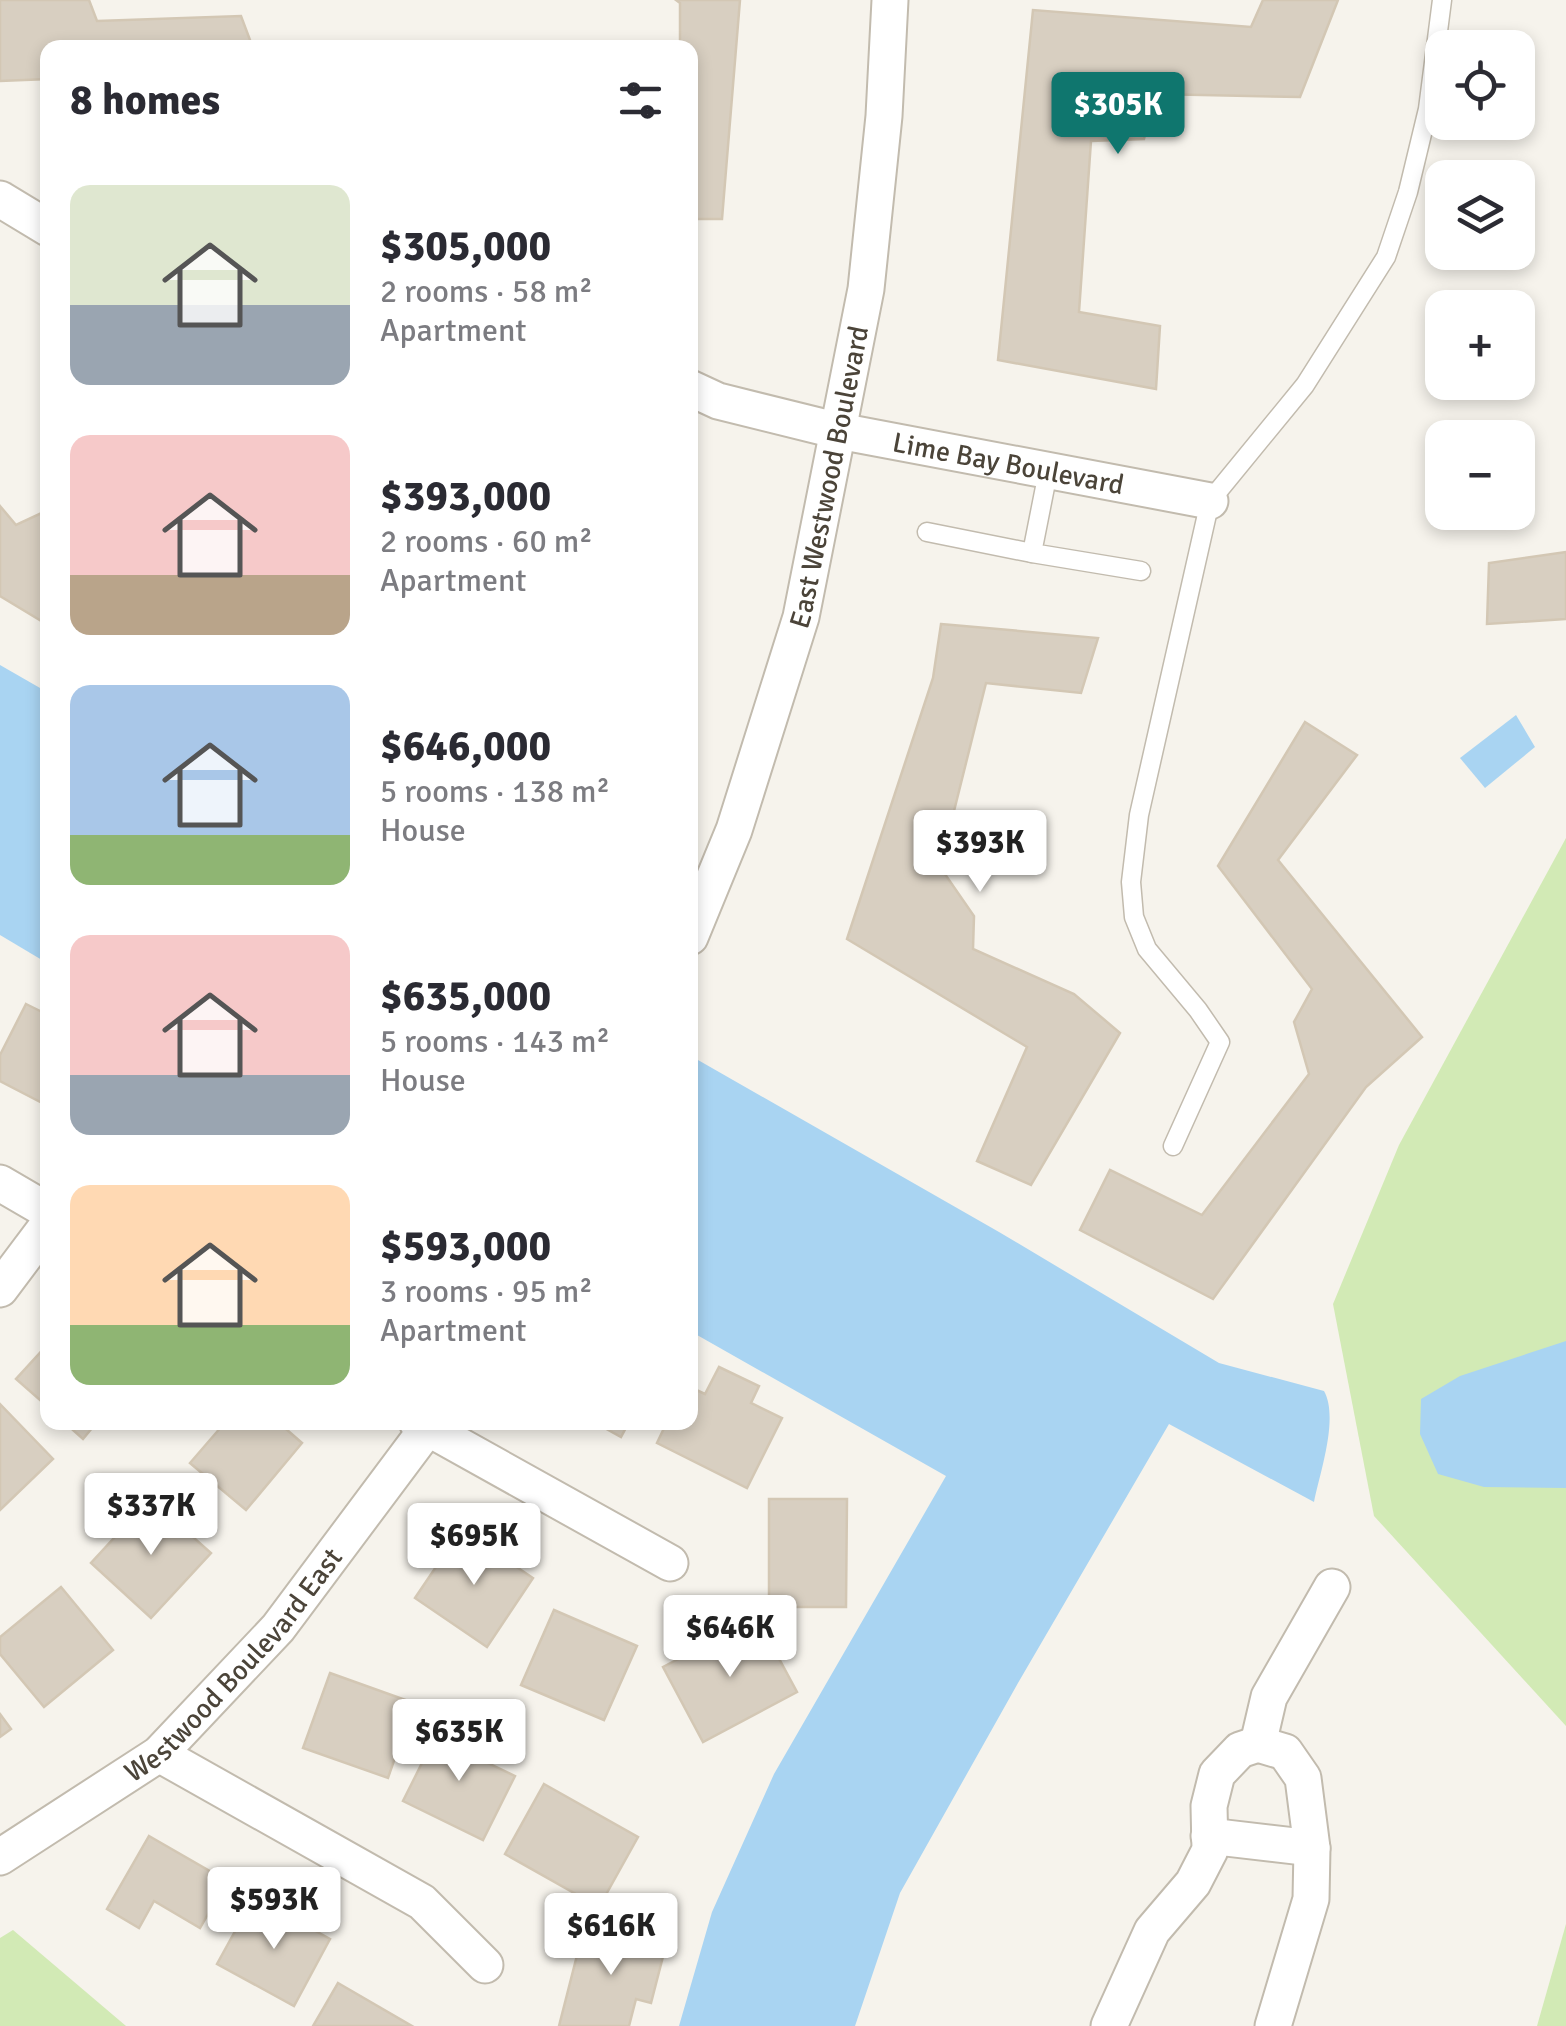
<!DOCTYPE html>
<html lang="en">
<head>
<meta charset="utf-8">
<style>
  :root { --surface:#fff; --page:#f7f7f7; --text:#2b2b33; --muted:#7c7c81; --accent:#0f766e }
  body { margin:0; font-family:Signika,sans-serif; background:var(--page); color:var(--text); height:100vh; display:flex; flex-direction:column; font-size:38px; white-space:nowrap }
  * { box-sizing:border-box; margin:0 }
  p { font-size:32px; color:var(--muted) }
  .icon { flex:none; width:55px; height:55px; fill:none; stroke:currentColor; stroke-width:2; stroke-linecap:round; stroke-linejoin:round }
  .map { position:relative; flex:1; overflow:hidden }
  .drawer { position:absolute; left:40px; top:40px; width:658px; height:1390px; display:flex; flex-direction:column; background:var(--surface); border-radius:20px; box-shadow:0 5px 15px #0003 }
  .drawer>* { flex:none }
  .controls { position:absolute; left:1425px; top:30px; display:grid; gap:20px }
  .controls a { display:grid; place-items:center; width:110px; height:110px; border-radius:20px; background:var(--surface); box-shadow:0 5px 15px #0003; font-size:50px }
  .price { position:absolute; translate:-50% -85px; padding:0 22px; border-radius:10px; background:#fff; color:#222; font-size:32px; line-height:65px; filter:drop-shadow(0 2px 5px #0008) }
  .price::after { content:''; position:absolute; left:50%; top:60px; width:30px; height:22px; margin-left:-15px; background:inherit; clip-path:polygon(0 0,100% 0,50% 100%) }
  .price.current { background:var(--accent); color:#fff }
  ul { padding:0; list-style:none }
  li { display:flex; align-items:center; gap:30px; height:250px; padding:0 30px }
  li span { display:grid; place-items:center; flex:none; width:280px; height:200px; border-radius:20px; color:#555 }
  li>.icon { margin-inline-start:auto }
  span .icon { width:120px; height:120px; fill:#fffc; stroke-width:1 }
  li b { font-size:42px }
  h2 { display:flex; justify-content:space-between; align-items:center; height:120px; padding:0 30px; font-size:42px }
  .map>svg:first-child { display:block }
</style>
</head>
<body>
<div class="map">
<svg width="1566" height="2026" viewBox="0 0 1566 2026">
  <rect width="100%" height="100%" fill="#f6f3ec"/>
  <g fill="#d2eab5">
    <polygon points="1566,838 1566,1726 1374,1516 1333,1304 1399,1145"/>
    <polygon points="1566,1924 1566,2026 1537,2026"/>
    <polygon points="13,1930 126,2026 0,2026 0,1938"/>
  </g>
  <g fill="#a9d4f2">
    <polygon points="0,665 47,692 47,963 0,935"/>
    <polygon points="1516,715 1535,747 1485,788 1460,758"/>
    <path d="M691 1056 999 1232 1219 1363 1324 1391C1339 1418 1320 1472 1314 1502L1169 1424 1018 1683 900 1893 855 2026H679L712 1912 774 1774 946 1476 690 1331Z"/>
    <polygon points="1566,1341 1566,1488 1484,1487 1438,1474 1420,1434 1421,1399 1460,1376"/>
  </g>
  <g fill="#d8cfc1" stroke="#d3c7b4" stroke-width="2.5">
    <polygon points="0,0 89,0 97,21 241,16 253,48 48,48 48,79 0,81"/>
    <polygon points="676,0 740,0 722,219 690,219 690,48 680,48 680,3"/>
    <polygon points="1263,0 1338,0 1300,97 1155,94 1144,139 1091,141 1079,312 1160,326 1156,389 998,360 1033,10 1251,27"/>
    <polygon points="0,506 16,525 48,510 48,625 0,596"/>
    <polygon points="1566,552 1566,619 1487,624 1489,563"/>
    <polygon points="941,624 1098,638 1081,693 986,683 940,867 974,916 973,949 1074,994 1120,1033 1031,1185 977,1161 1027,1047 847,939 933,678"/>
    <polygon points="1305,722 1357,755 1278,860 1422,1037 1366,1087 1213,1299 1080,1230 1110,1170 1202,1215 1309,1074 1294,1022 1312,989 1218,866"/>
    <polygon points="26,1004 48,1015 48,1106 0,1081 0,1055"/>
    <polygon points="48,1344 48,1407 16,1379"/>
    <polygon points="719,1367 759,1386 751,1403 782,1418 747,1488 657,1443 667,1422 690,1422 690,1387 705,1394"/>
    <polygon points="0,1404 53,1459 0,1510"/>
    <polygon points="64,1422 97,1422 83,1439"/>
    <polygon points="217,1422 278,1422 302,1443 246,1510 190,1463 222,1426"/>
    <polygon points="594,1422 629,1422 621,1437"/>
    <polygon points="150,1499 211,1553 151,1618 91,1563"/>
    <polygon points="769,1499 847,1499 846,1607 769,1607"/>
    <polygon points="461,1530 533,1578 487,1647 415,1598"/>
    <polygon points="61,1587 113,1650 44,1707 0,1654 0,1637"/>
    <polygon points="554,1610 637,1646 604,1720 521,1685"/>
    <polygon points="757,1618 797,1692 703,1742 663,1667"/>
    <polygon points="330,1673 414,1703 388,1778 303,1748"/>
    <polygon points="0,1714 11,1729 0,1737"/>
    <polygon points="442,1723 480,1742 473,1756 515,1776 483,1840 403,1801"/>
    <polygon points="544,1784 638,1837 599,1907 505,1854"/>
    <polygon points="149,1836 227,1881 200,1928 154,1901 139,1928 107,1909"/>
    <polygon points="254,1897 330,1939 294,2006 217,1964"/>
    <polygon points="585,1924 666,1945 651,2003 636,1999 629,2026 559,2026"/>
    <polygon points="338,1983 412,2026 313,2026"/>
  </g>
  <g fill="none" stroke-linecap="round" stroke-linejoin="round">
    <g stroke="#c2bbae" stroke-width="21">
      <g id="lane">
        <polyline points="1048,472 1032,553 1141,571"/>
        <polyline points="927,532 1032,553"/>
        <polyline points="1173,1146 1220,1042 1198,1010 1147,949 1134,917 1131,882 1139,815 1210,501 1305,385 1386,257 1408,192 1428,109 1442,0"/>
      </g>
    </g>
    <g stroke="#c2bbae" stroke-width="39">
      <g id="street">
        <polyline points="0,199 48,228"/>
        <path id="s1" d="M690 388 718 401 839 431 1210 501"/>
        <path id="s2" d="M690 937 734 830 801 617 866 289 884 116 890 0"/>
        <polyline points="0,1183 48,1211"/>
        <polyline points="0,1289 48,1225"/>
        <polyline points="417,1422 670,1563"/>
        <polyline points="1258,1744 1285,1752 1303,1778 1312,1848 1311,1899 1273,2026"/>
        <polyline points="1258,1744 1269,1697 1332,1587"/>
        <polyline points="159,1754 422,1902 485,1965"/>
        <polyline points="1209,1836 1312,1848"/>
        <path id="s3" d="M0 1857 159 1754 278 1628 432 1422"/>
        <polyline points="1109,2026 1152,1931 1193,1883 1210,1850 1209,1806 1217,1774 1240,1750 1258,1744"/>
      </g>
    </g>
    <use href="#lane" stroke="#fff" stroke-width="18"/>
    <use href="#street" stroke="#fff" stroke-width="35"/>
  </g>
  <g text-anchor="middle" stroke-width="8" stroke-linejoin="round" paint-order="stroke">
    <g font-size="28" fill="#4b4439" stroke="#fff">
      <text dy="10" stroke="none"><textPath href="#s1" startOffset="328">Lime Bay Boulevard</textPath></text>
      <text dy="10" stroke="none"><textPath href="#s2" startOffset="482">East Westwood Boulevard</textPath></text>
      <text dy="10" stroke="none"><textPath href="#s3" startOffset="305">Westwood Boulevard East</textPath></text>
    </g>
  </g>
</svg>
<div class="controls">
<a><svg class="icon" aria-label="locate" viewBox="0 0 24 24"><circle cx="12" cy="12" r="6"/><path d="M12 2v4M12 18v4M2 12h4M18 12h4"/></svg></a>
<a><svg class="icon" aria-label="layers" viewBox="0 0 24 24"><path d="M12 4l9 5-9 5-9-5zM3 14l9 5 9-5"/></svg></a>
<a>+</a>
<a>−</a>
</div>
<b class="price current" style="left:1118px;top:157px">$305K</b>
<b class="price" style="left:980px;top:895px">$393K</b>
<b class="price" style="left:151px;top:1558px">$337K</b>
<b class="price" style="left:474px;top:1588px">$695K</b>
<b class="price" style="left:730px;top:1680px">$646K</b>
<b class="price" style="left:459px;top:1784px">$635K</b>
<b class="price" style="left:274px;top:1952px">$593K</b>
<b class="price" style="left:611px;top:1978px">$616K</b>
<section class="drawer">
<h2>8 homes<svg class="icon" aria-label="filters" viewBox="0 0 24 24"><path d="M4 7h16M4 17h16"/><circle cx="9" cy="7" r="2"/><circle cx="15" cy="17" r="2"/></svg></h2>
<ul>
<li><span style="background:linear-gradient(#dfe7d0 60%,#9aa5b1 0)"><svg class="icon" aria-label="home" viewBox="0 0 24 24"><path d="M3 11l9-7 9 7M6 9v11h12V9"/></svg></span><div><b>$305,000</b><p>2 rooms · 58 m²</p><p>Apartment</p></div></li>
<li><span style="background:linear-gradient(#f6c9c9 70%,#b9a48a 0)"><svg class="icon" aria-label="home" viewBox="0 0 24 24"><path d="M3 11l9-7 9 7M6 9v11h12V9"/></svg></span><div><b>$393,000</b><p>2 rooms · 60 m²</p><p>Apartment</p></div></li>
<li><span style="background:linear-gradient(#a9c7e8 75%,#8fb573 0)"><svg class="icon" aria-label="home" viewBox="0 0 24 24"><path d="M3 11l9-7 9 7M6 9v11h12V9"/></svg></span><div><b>$646,000</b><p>5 rooms · 138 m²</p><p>House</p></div></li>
<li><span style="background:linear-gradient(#f6c9c9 70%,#9aa5b1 0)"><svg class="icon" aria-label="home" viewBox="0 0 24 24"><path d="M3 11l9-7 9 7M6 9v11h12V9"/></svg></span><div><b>$635,000</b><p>5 rooms · 143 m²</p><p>House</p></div></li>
<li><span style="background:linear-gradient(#ffd9b3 70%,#8fb573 0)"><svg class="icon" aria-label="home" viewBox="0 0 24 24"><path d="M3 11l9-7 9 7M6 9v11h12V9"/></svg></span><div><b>$593,000</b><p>3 rooms · 95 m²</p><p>Apartment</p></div></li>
</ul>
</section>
</div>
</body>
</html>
